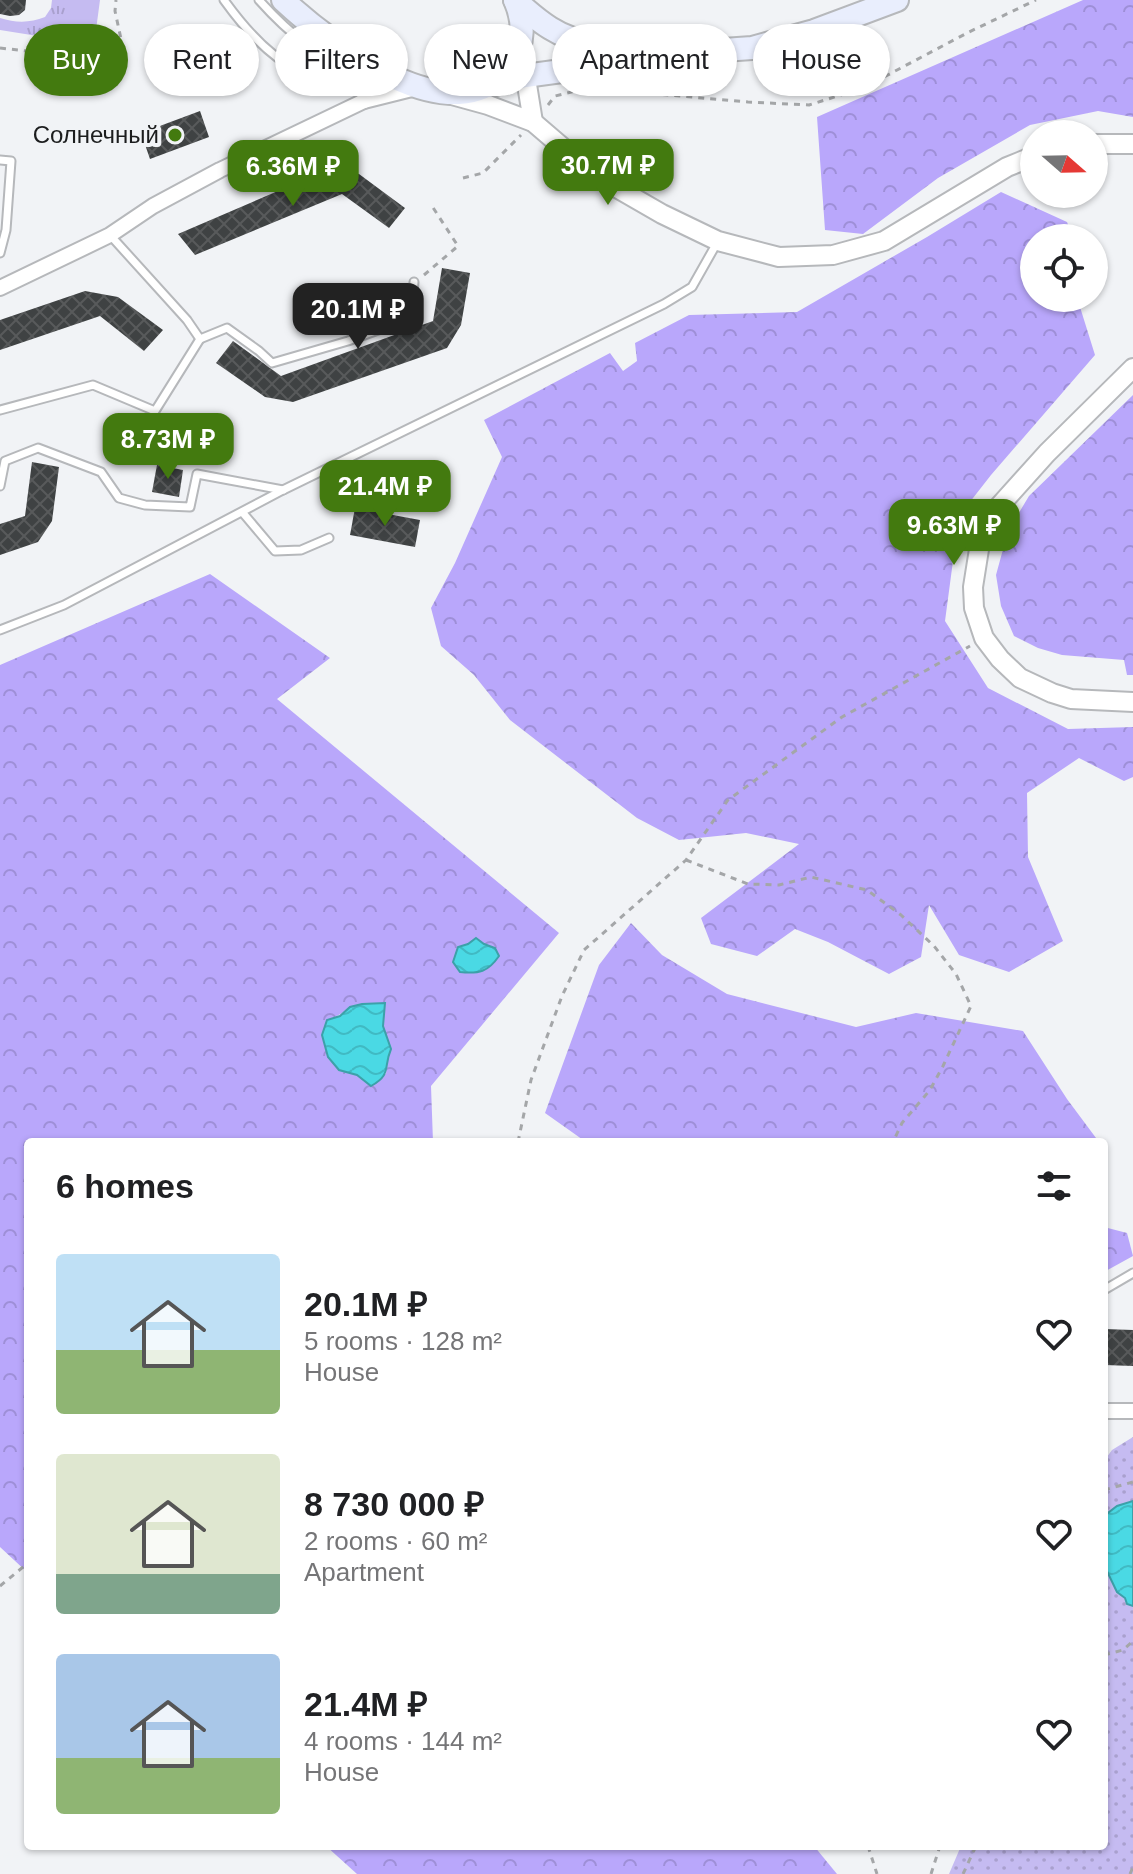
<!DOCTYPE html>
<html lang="en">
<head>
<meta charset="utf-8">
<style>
  :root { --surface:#fff; --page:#f6f6f6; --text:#202124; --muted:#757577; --accent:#437a0f }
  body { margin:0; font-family:Arial,sans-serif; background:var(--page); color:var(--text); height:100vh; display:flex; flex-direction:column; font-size:30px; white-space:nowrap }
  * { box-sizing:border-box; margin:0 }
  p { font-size:26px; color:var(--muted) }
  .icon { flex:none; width:44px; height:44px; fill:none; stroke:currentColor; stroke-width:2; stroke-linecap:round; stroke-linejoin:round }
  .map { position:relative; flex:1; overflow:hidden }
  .details { position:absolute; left:24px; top:1138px; width:1084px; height:712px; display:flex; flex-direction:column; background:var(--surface); border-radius:8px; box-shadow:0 2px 6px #0004 }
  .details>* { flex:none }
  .banner { position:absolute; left:24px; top:24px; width:1086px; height:72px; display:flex; gap:16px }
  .needle { width:52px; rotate:110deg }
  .controls { position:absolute; left:1020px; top:120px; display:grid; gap:16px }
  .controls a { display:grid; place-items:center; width:88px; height:88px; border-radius:50%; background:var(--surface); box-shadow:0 2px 6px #0004; font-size:40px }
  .price { position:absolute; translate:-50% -68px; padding:0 18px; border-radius:16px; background:var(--accent); color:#fff; font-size:26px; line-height:52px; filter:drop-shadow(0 2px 4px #0008) }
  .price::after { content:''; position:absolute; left:50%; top:48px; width:24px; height:18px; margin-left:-12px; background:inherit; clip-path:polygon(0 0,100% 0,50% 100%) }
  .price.selected { background:#222; color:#fff }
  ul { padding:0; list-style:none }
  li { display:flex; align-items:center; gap:24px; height:200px; padding:0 32px }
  li span { display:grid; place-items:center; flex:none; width:224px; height:160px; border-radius:8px; color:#555 }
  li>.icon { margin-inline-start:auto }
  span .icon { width:96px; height:96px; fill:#fffc; stroke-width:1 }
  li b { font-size:34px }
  h2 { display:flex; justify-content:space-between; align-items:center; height:96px; padding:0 32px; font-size:34px }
  .pill { padding:0 28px; border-radius:36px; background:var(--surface); box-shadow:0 2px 6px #0004; font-size:28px; line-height:72px }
  .pill.selected { background:var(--accent); color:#fff }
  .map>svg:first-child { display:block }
</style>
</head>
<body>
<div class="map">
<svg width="1133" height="1874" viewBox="0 0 1133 1874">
  <defs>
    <pattern id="grass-tufts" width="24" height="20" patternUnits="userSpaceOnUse" patternTransform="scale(2)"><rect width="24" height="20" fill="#c5bbf1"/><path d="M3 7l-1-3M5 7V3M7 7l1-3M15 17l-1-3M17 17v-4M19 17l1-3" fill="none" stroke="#a9a0ce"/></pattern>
    <pattern id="forest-crowns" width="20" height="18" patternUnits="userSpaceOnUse" patternTransform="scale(2)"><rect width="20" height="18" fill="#b9a7fb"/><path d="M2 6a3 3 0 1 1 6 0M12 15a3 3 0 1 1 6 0" fill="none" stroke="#9e8fd7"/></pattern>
    <pattern id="park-dots" width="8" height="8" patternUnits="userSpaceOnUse" patternTransform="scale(2)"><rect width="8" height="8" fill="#c5bbf1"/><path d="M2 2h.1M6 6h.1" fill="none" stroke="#a9a0ce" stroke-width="1.8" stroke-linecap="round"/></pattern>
    <pattern id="water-waves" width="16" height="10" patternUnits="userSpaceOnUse" patternTransform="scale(2)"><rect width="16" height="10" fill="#4ad9e4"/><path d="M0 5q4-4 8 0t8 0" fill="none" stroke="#40bac3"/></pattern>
    <pattern id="building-cross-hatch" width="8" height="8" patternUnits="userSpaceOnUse" patternTransform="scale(2)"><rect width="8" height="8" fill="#3f4243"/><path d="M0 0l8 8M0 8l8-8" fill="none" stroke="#585a5b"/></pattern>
  </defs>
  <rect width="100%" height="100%" fill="#f1f3f6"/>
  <path fill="url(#grass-tufts)" d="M52 0H100L94 45 0 30V18C16 23 30 23 45 17L51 8Z"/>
  <g fill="url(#forest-crowns)" fill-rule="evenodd">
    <polygon points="1083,0 1133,0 1133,117 1098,111 1030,125 938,178 863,234 825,230 817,117"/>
    <polygon points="1001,192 1067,222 1073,238 1034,238 1034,298 1082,298 1080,307 1095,355 991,475 959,516 945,621 988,688 1068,729 1133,727 1133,777 1124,781 1079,758 1027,793 1028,857 1063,941 1009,972 959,955 929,905 921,957 889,974 828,942 795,929 757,956 711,944 701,918 799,844 746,833 679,840 637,818 510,720 474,675 441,646 431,608 455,563 502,457 484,420 610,353 623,371 637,361 635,343 689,315 797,312 927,237"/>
    <polygon points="1133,395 1133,675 1127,675 1124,660 1062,655 1038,648 1014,636 1001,606 996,575 1008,531 1029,496"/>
    <path d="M210 574 330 658 277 699 559 933 431 1086 433 1142H28V1573L0 1547V665ZM476 938 484 944 495 948 461 972 453 962 458 948 468 944ZM362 1004H385L383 1026 391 1049 387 1059 386 1074 357 1075 339 1070 327 1020C341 1016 348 1007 362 1004Z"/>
    <polygon points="631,923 662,955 727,994 856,1027 916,1013 1023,1031 1067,1099 1099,1142 586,1142 545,1113 599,965"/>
    <polygon points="1104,1227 1127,1233 1133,1256 1104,1272"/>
    <polygon points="326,1846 814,1846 837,1874 357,1874"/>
  </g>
  <polygon fill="url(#park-dots)" points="1133,1437 1133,1874 949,1874 961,1846 1104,1846 1104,1461 1112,1450"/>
  <g fill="url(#water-waves)" stroke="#3ca1a9" stroke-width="2">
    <path d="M476 938 484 944 495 948 499 956C488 972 479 974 460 972L453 962 458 947 468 944Z"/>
    <path d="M385 1003 383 1026 391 1049C383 1068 392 1074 371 1086L357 1075 339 1070 328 1057 322 1035 327 1020 340 1016 350 1007 362 1004Z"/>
    <polygon points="1133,1501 1133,1606 1127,1604 1125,1598 1117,1592 1104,1565 1104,1516 1117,1506"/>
  </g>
  <g fill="url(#building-cross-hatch)">
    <polygon points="0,0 26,0 25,10 19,15 10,16 0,14"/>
    <polygon points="200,111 209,137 150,159 141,133"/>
    <polygon points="329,169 359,174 405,208 389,228 342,194 195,255 178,234"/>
    <polygon points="442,268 470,273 461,325 447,348 293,402 265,397 216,363 233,341 281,376 433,321"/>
    <polygon points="85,291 118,297 163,330 144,351 100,316 0,350 0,320"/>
    <polygon points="32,462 59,467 52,521 38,542 0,555 0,524 25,516"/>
    <polygon points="157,465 183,470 179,497 152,492"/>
    <polygon points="355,508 420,520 415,547 350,535"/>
    <polygon points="1104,1329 1133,1330 1133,1366 1104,1365"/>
  </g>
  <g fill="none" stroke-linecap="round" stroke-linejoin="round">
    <g stroke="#b6b8bb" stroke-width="11">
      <g id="service">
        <path d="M224 0C242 25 267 55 296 69 318 80 362 80 388 83"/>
        <path d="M259 0C291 36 319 56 362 78"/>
        <polyline points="0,160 11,161 6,230 0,253"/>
        <polyline points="110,235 187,320 200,339 227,328 259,351 272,363 348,341 411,318 414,282"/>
        <polyline points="0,410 93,385 155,411 200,339"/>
        <polyline points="0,486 5,461 38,448 101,472 119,498 145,505 190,507 197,474 283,490"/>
        <polyline points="243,513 275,551 301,550 329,538"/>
        <polyline points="0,630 64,605 283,490 664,304 692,287 718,241"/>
        <polyline points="1104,1290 1133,1273"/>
      </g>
    </g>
    <g stroke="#b6b8bb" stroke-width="18">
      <g id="minor">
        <polyline points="364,101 367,81"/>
        <polyline points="0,288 110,235 153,206 220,170 364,101 416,88"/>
        <polyline points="1104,1411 1133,1411"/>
      </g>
    </g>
    <g stroke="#b6b8bb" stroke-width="22">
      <g id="tertiary">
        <polyline points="524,66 533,122"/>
        <polyline points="448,94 488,105 533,122 596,176 662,214 718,241 779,257 833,255 884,241 1007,167 1034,156"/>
        <polyline points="1094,144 1133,144"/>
        <polyline points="1133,368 1047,453 993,513 980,543 973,587 974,608 984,638 1000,659 1020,678 1052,693 1071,699 1133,702"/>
      </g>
    </g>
    <g stroke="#b6b8bb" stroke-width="26">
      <g id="secondary">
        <path d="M283 0C329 43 457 142 511 64 525 44 524 21 515 0"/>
        <path d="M515 0C526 10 537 20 550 28 578 46 615 48 647 49"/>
        <polyline points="488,86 525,76 709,51 752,48 814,31 897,0"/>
      </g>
    </g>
    <g stroke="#a4a6a8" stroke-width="3" stroke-dasharray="6 6" stroke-linecap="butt">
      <polyline points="0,48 99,59 114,50 121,39 115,11 116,0"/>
      <polyline points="548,105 555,96 588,88 748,102 809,105 863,88 969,32 1036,0"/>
      <polyline points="463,178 483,173 521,135"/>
      <polyline points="424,275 458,246 430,203"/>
      <polyline points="686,860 748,884 779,885 811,877 867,890 901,915 934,946 956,974 971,1006 943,1066 930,1090 902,1123 893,1142"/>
      <polyline points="518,1142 531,1080 562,996 584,950 686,860 728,800 842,717 970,646"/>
      <polyline points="1104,1490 1133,1482"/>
      <polyline points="0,1586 28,1563"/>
      <polyline points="1104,1655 1123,1650 1133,1641"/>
      <polyline points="868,1846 877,1874"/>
      <polyline points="931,1874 940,1846"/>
      <polyline points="963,1874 976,1846"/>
      <polyline points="1130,1874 1133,1867"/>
    </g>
    <use href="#service" stroke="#fff" stroke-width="7"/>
    <use href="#minor" stroke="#fff" stroke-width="14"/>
    <use href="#tertiary" stroke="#fff" stroke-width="18"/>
    <use href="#secondary" stroke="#e9eefd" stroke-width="22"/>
  </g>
  <circle fill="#437a0f" stroke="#f1f3f6" stroke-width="3" cx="175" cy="135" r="8"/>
  <g text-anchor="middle" stroke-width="8" stroke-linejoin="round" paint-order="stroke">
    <g font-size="24" fill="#1c1d1e" stroke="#f1f3f6" text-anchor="end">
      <text x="159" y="143">Солнечный</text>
    </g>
  </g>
</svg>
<div class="controls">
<a><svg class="needle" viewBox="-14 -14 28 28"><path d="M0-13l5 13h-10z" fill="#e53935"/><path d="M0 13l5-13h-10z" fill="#757577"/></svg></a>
<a><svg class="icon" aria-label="locate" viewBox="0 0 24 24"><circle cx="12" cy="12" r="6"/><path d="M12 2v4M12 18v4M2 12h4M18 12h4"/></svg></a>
</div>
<b class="price" style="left:608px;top:207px">30.7M ₽</b>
<b class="price" style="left:293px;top:208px">6.36M ₽</b>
<b class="price selected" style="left:358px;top:351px">20.1M ₽</b>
<b class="price" style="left:168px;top:481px">8.73M ₽</b>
<b class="price" style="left:385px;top:528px">21.4M ₽</b>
<b class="price" style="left:954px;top:567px">9.63M ₽</b>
<div class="banner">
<a class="pill selected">Buy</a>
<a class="pill">Rent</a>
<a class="pill">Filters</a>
<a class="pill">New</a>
<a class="pill">Apartment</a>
<a class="pill">House</a>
</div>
<section class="details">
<h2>6 homes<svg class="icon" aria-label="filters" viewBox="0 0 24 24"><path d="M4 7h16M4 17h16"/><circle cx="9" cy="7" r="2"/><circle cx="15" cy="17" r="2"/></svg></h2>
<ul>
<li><span style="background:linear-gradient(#bfe0f5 60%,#8fb573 0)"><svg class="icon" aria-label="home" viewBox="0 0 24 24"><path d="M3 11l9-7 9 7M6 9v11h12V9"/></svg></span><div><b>20.1M ₽</b><p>5 rooms · 128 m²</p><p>House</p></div><svg class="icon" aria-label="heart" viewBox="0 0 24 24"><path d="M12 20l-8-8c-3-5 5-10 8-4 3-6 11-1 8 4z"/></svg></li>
<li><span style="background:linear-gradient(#dfe7d0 75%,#7fa58c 0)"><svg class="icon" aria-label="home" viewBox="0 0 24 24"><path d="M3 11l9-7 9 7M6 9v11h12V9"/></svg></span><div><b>8 730 000 ₽</b><p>2 rooms · 60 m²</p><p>Apartment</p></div><svg class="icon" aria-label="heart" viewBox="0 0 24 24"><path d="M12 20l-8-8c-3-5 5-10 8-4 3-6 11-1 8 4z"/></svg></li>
<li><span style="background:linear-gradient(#a9c7e8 65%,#8fb573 0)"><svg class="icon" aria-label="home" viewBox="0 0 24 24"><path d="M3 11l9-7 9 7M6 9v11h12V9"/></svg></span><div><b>21.4M ₽</b><p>4 rooms · 144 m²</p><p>House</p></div><svg class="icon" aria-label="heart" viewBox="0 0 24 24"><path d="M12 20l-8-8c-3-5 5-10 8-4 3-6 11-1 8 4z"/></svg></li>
</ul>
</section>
</div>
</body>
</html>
